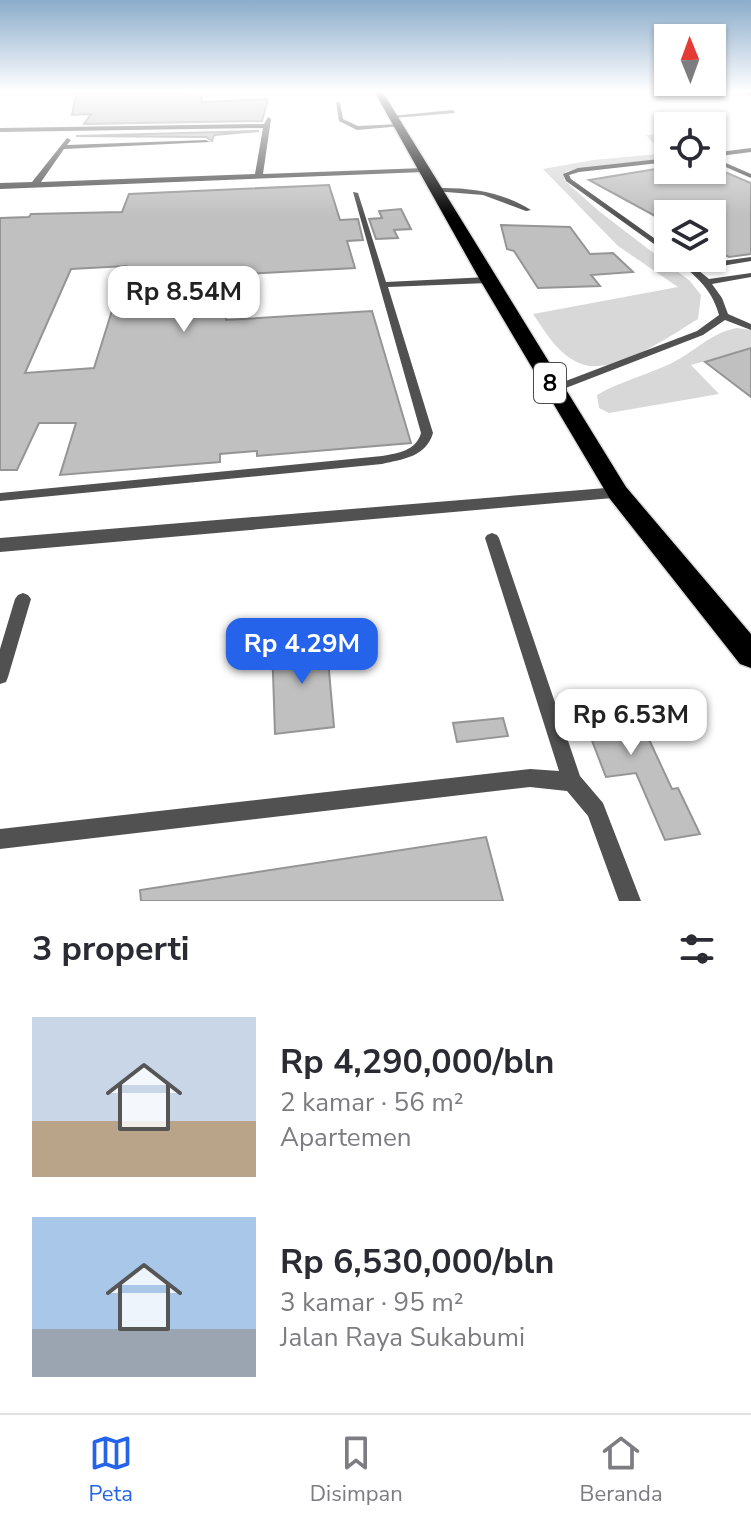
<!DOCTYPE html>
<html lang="id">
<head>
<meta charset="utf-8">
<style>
  :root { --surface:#fff; --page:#f2f2f3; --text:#2b2b33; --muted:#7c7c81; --line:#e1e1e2; --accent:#2563eb }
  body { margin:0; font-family:"Nunito Sans",sans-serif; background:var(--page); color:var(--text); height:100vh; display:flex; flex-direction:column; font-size:30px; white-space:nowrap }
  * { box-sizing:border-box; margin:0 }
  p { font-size:26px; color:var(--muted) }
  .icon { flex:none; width:44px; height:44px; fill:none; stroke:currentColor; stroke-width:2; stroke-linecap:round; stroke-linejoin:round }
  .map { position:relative; height:901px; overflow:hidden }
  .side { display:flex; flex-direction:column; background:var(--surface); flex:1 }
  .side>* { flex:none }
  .needle { width:52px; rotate:359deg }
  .controls { position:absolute; left:654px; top:24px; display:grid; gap:16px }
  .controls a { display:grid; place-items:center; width:72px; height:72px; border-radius:0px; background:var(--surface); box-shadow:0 2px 6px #0004; font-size:40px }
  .price { position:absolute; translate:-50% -68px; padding:0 18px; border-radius:16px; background:#fff; color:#222; font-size:26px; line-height:52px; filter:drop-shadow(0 2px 4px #0008) }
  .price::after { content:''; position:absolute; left:50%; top:48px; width:24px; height:18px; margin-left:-12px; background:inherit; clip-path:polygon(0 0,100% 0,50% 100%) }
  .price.on { background:var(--accent); color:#fff }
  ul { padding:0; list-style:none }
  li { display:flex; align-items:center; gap:24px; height:200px; padding:0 32px }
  li span { display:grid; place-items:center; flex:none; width:224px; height:160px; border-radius:0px; color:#555 }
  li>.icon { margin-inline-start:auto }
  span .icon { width:96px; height:96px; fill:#fffc; stroke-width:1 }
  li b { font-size:34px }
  h2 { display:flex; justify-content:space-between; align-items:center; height:96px; padding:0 32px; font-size:34px }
  .menu { display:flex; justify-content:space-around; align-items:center; height:112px; border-top:2px solid var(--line); background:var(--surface); font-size:22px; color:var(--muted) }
  .menu a { display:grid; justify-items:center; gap:4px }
  .menu .on { color:var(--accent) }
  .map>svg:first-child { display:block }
</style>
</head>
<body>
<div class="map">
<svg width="751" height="901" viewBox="0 0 751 901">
  <rect width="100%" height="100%" fill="#fff"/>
  <g fill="#d8d8d8">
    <path d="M661 134 668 138V160L575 169 565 172 564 180 600 212 690 281 701 295 698 319C671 335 612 378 579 363 558 354 546 333 533 314L678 287 618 246 543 169 593 160 658 154 662 152 646 135Z"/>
    <path d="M737 328 751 330V348L691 365 719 394 609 413 599 408 597 395C621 381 647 375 672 363 694 352 712 332 737 328Z"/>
  </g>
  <g fill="#c0c0c0" stroke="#959595" stroke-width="2" fill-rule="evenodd">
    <polygon points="188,91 189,95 201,96 202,102 268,99 262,121 84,124 91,114 72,115 76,93"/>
    <polygon points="259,131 214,135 212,141 206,137 76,136"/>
    <polygon points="668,167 668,170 720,170 751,183 751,254 729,257 712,248 712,214 668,214 668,223 589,180"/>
    <path d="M329 185 340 220 358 219 363 240 347 241 355 268 228 275 226 320 372 311 411 443 257 456V451L220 454V462L60 475 76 423H39L17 470H0V218L29 217 31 214 122 212 129 194ZM126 266 94 368 25 373 71 269Z"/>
    <polygon points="401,209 411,229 394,230 398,238 376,239 369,219 382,218 379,211"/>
    <polygon points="501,225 570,227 590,254 613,253 633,272 591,275 600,286 538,288 514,251 507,249"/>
    <polygon points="751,348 751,397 705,362"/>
    <polygon points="326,637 334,727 275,734 272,643"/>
    <polygon points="618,691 637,735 646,733 672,789 678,788 700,834 665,840 636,773 606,777 584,720 568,722 559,697"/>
    <polygon points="503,718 508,736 457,742 453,723"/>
    <polygon points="486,837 503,901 141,901 140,890"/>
  </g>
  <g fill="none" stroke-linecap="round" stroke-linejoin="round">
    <g stroke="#dbdbdb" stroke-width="3">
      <polygon id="trunk" points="374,91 382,91 626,487 751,634 751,668 740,664 610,499 480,280"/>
    </g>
    <g fill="#515151" fill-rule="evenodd">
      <polygon points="336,102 340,103 343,119 358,126 399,124 402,126 357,130 339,121"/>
      <polygon points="751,148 751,152 712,157 712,153"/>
      <polygon points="712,157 751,174 751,178 712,161"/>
      <polygon points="668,158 668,162 579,172 569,175 571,179 668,248 668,254 566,181 563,174 578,168"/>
      <path d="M436 188C469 187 503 192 531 210L526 211 483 195 434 191V189Z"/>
      <path d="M353 192 358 193 386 282 488 277 492 280 488 283 388 287 433 433C426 457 403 459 382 464L0 501V493L382 456C398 453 416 451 421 433Z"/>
      <path d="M751 257V261L698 270 709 279 751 273V277L712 284 722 298 728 314 751 324V330L725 320 703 335 558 391 554 392 549 389 550 387 697 331 719 315C712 288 694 275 674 258H683L693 265Z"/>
      <polygon points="492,533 497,535 499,538 580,776 603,803 641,901 619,901 588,816 567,791 530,787 0,849 0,829 530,769 559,771 485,538 487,535"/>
      <polygon points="23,593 28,595 31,599 8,677 6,682 0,684 0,649 15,599 18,595"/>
    </g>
    <g fill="#515151" fill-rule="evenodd">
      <polygon points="0,91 4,91 1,93"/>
      <polygon points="748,91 751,91 751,96 746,95"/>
      <polygon points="453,110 455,113 394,118 391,116"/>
      <polygon points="268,117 271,119 263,174 424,168 428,170 424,172 0,189 0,183 32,182 67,138 71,140 67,145 206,140 210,142 64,149 41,182 255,174 263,128 0,132 0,128 264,124"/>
      <polygon points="618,487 627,493 624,497 0,552 0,538"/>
    </g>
    <use href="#trunk" fill="#000" fill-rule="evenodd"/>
  </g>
  <linearGradient id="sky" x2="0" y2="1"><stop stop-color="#8baccb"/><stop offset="0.42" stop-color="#fff"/><stop offset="1" stop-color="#fff" stop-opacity="0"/></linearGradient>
  <rect width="751" height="217" fill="url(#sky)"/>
  <g text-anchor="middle" stroke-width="8" stroke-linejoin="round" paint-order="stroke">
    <rect fill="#fff" stroke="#4c4c4c" stroke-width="2" x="534" y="363" width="32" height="40" rx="6"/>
    <g font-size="24" font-weight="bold" fill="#000">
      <text x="550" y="391">8</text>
    </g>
  </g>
</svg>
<div class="controls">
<a><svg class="needle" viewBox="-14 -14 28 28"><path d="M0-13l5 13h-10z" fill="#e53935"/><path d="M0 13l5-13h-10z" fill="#7c7c81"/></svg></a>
<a><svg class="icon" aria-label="locate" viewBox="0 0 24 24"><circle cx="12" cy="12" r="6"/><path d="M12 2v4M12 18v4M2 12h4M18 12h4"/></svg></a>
<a><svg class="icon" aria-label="layers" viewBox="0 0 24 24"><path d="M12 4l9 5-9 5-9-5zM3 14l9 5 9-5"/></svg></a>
</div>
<b class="price" style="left:184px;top:334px">Rp 8.54M</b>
<b class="price on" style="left:302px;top:686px">Rp 4.29M</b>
<b class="price" style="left:631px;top:757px">Rp 6.53M</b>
</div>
<section class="side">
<h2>3 properti<svg class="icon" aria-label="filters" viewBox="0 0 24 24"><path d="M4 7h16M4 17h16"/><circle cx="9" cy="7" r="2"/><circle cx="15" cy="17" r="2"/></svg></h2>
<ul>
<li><span style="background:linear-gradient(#c9d6e8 65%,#b9a48a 0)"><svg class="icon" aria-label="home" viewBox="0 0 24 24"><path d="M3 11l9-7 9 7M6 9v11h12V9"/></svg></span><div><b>Rp 4,290,000/bln</b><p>2 kamar · 56 m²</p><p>Apartemen</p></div></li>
<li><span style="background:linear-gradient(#a9c7e8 70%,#9aa5b1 0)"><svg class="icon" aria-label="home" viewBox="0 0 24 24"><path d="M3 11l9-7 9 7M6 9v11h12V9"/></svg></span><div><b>Rp 6,530,000/bln</b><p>3 kamar · 95 m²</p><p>Jalan Raya Sukabumi</p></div></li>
</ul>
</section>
<nav class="menu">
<a class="on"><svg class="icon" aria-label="map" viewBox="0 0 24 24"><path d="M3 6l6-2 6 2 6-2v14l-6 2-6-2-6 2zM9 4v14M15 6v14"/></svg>Peta</a>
<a><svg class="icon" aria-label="saved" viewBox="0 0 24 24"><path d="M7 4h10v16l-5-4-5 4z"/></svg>Disimpan</a>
<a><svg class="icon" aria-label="home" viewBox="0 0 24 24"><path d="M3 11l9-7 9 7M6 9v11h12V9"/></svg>Beranda</a>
</nav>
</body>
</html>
